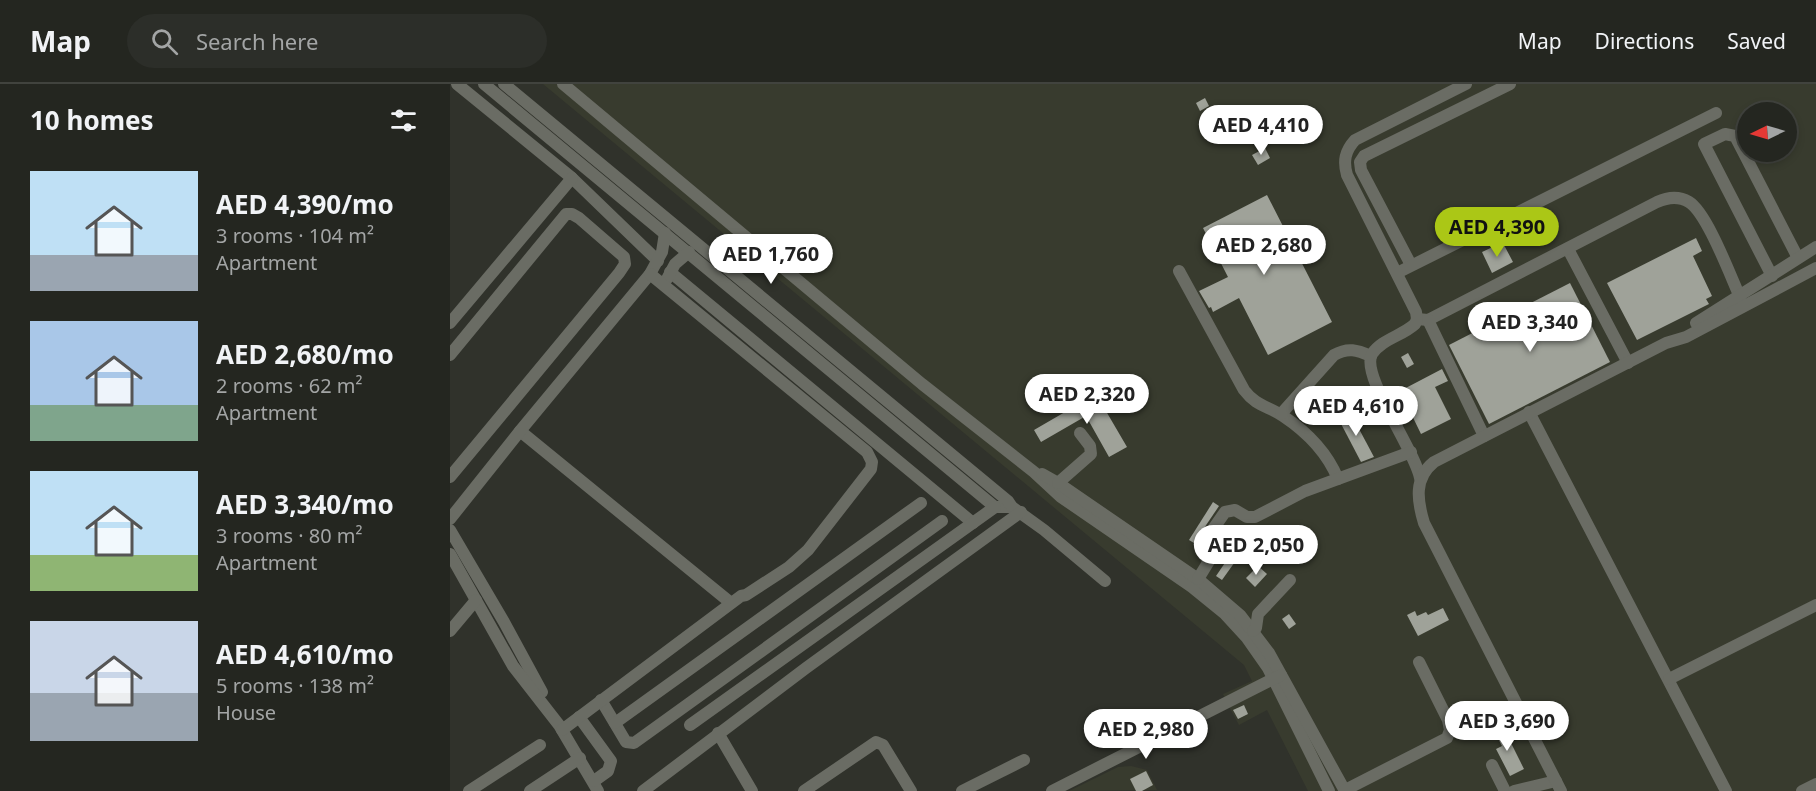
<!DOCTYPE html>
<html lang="en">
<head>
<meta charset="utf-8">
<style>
  :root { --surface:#242620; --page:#2c2e29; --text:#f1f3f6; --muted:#a3a5a5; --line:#41433e; --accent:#abc716 }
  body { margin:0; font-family:"Noto Sans",sans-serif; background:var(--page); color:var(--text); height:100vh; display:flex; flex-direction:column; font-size:22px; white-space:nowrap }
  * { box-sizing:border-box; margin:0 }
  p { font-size:20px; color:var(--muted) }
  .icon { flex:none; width:33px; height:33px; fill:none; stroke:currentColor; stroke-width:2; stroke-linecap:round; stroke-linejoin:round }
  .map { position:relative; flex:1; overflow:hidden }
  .drawer { display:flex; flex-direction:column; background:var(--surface); width:450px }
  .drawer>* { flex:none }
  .needle { width:39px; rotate:265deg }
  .tools { position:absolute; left:1287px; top:18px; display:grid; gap:12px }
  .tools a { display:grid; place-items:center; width:60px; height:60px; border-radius:50%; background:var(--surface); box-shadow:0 3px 9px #0003,0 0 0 2px var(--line); font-size:30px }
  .price { position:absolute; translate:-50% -51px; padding:0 14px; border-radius:21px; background:#fff; color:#222; font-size:20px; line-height:39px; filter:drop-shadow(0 2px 3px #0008) }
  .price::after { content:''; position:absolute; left:50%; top:36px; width:18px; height:14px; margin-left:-9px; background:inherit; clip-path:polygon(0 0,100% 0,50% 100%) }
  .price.current { background:var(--accent); color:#111 }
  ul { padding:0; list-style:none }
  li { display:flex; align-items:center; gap:18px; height:150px; padding:0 30px }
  li span { display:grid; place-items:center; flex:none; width:168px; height:120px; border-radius:0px; color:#555 }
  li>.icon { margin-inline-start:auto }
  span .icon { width:72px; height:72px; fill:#fffc; stroke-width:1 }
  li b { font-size:26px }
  h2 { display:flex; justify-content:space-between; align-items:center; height:72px; padding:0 30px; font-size:26px }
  header { display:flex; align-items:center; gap:36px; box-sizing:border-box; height:84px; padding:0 30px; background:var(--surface); border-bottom:2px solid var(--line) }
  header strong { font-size:28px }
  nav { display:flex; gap:33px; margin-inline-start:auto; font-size:21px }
  .search { width:420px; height:54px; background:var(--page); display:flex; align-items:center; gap:15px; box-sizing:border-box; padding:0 21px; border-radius:33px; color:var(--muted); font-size:22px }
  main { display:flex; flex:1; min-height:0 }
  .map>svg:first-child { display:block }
</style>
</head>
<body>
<header>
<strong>Map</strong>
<div class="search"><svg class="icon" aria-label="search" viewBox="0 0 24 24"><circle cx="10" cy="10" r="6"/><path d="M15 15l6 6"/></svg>Search here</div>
<nav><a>Map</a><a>Directions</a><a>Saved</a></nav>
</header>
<main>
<section class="drawer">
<h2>10 homes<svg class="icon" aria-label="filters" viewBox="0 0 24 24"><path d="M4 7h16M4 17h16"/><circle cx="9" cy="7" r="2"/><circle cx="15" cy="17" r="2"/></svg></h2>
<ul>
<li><span style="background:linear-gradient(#bfe0f5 70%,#9aa5b1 0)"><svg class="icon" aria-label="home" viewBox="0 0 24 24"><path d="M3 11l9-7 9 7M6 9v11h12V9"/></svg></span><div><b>AED 4,390/mo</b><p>3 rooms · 104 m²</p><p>Apartment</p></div></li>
<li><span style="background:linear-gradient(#a9c7e8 70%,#7fa58c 0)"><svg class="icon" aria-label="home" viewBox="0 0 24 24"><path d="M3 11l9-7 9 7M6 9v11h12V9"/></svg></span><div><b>AED 2,680/mo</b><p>2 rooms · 62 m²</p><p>Apartment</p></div></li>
<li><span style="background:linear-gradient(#bfe0f5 70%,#8fb573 0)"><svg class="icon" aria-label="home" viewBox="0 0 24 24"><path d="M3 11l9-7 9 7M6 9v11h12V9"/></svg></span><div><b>AED 3,340/mo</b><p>3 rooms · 80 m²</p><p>Apartment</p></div></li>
<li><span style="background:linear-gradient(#c9d6e8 60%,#9aa5b1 0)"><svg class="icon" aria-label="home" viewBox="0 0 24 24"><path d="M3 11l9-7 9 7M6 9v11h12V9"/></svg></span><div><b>AED 4,610/mo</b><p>5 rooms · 138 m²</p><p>House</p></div></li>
</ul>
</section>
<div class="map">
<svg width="1366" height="707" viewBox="0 0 1366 707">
  <rect width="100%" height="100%" fill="#30322b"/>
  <g fill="#383b2e" fill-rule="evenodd">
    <path d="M93 0H1366V707H858L817 626 789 641 777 619 773 610 802 597 794 581ZM1298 28H1336V68H1298Z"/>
    <polygon points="681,682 697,686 707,706 619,707 668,683"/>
  </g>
  <g fill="#9fa299">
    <polygon points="755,14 759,22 750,27 746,19"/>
    <polygon points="815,64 820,74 808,81 802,71"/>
    <polygon points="817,111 882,238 818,271 789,214 763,228 761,223 759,224 749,207 778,193 753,144"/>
    <polygon points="1246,154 1252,167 1243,172 1262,212 1256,215 1259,220 1187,256 1157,199"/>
    <polygon points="1047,161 1049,164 1054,161 1063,178 1042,189 1032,168"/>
    <polygon points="1120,199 1160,278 1039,340 999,261"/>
    <polygon points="958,269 964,280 957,284 951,273"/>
    <polygon points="992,285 998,297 985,303 1001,335 971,350 950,307"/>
    <polygon points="646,310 677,363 659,373 636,332 591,358 584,346"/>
    <polygon points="900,328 924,373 911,378 888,334"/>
    <polygon points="763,418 769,422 744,459 739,456"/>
    <polygon points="792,442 801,449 795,458 785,451"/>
    <polygon points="781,470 787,475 772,496 766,492"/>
    <polygon points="808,482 817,490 805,503 796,494"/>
    <polygon points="993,524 999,536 968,552 957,531 965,527 967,532 976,528 978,531"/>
    <polygon points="839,530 846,540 839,545 832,535"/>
    <polygon points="794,621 798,630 788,635 783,626"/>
    <polygon points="1051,639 1074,685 1060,692 1046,665 1052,662 1042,643"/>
    <polygon points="696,687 703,701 692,707 686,707 680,695"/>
  </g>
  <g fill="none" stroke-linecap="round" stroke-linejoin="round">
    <g stroke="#6a6c64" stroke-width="12">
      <polyline points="7,0 122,94 208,177"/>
      <polyline points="34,0 545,423 562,423"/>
      <polyline points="54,0 558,417 562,423 594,446 655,497"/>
      <polyline points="113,0 472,300 584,388 611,413 742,503 774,529 797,554 818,584 879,707"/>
      <polyline points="1118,165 1178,279"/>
      <polyline points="961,181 911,86 910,78 914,72 1060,0"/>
      <path d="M729 187 794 306C806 322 818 322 833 332 857 348 877 368 888 395"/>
      <polyline points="220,188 523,439"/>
      <polyline points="947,189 1266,29"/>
      <polyline points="1322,192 1254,60 1275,50 1285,52 1348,174"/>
      <polyline points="217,195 225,180 239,168"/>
      <path d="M967 235 978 236 1207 118C1218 113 1229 112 1239 118 1257 129 1280 191 1290 213"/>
      <polyline points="978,236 1034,352"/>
      <polyline points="0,239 122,94"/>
      <polyline points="1246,239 1366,163"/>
      <polyline points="0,271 116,130 122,130 129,134 174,173 175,180 169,189 0,393"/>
      <polyline points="1079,328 1276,707"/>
      <path d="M831 330 884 271C898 263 907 266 921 272"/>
      <polyline points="70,347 281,519"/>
      <polyline points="592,390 608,399 748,495 790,531 819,569 895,707"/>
      <path d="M970 394C965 366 910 291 922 270 932 255 952 252 965 240L967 235 966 228 897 91C893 77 895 67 905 56L1016 0"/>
      <polyline points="608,399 641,370 640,362 630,349"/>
      <polyline points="0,435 70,347 200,190 212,168 215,149"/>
      <polyline points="0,446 54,538 92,608"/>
      <polyline points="0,470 63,582 109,641 148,707"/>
      <polyline points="748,495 759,477 752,468 752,461 775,428 785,426 797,433 805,433 855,407 961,368"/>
      <polyline points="0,547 26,516"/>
      <polyline points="803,547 806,544 808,530 840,496"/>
      <polyline points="1219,595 1366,521"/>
      <polyline points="151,616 176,658 184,659 492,437"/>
      <polyline points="129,633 161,677 158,687 144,697"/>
      <polyline points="165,639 471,419"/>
      <polyline points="240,641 545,423"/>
      <polyline points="112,646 291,512 296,511 339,483 358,466 421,385 422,378 417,368 200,190"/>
      <polyline points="268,649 302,707"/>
      <polyline points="1042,681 1055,707"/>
      <polyline points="895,706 997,654 1000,646 998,636 969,578"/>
      <polyline points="19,707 90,661"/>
      <polyline points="80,707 130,674"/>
      <polyline points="193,707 356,584 571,428"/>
      <polyline points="354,707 426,658 433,661 461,707"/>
      <polyline points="512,707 574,676"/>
      <polyline points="602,707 831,591"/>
      <polyline points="1064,707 1106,697"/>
      <path d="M1111 707 974 439C967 416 964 394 984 378L1216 259 1236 253 1366 184"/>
      <polyline points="1352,707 1366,700"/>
    </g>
  </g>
</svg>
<div class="tools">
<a><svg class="needle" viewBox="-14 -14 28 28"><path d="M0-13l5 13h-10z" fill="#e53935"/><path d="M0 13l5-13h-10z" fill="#a3a5a5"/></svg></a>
</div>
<b class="price" style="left:811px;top:72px">AED 4,410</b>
<b class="price current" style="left:1047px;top:174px">AED 4,390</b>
<b class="price" style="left:814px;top:192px">AED 2,680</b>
<b class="price" style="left:321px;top:201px">AED 1,760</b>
<b class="price" style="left:1080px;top:269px">AED 3,340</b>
<b class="price" style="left:637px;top:341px">AED 2,320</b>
<b class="price" style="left:906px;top:353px">AED 4,610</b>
<b class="price" style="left:806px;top:492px">AED 2,050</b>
<b class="price" style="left:1057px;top:668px">AED 3,690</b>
<b class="price" style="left:696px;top:676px">AED 2,980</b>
</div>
</main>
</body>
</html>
